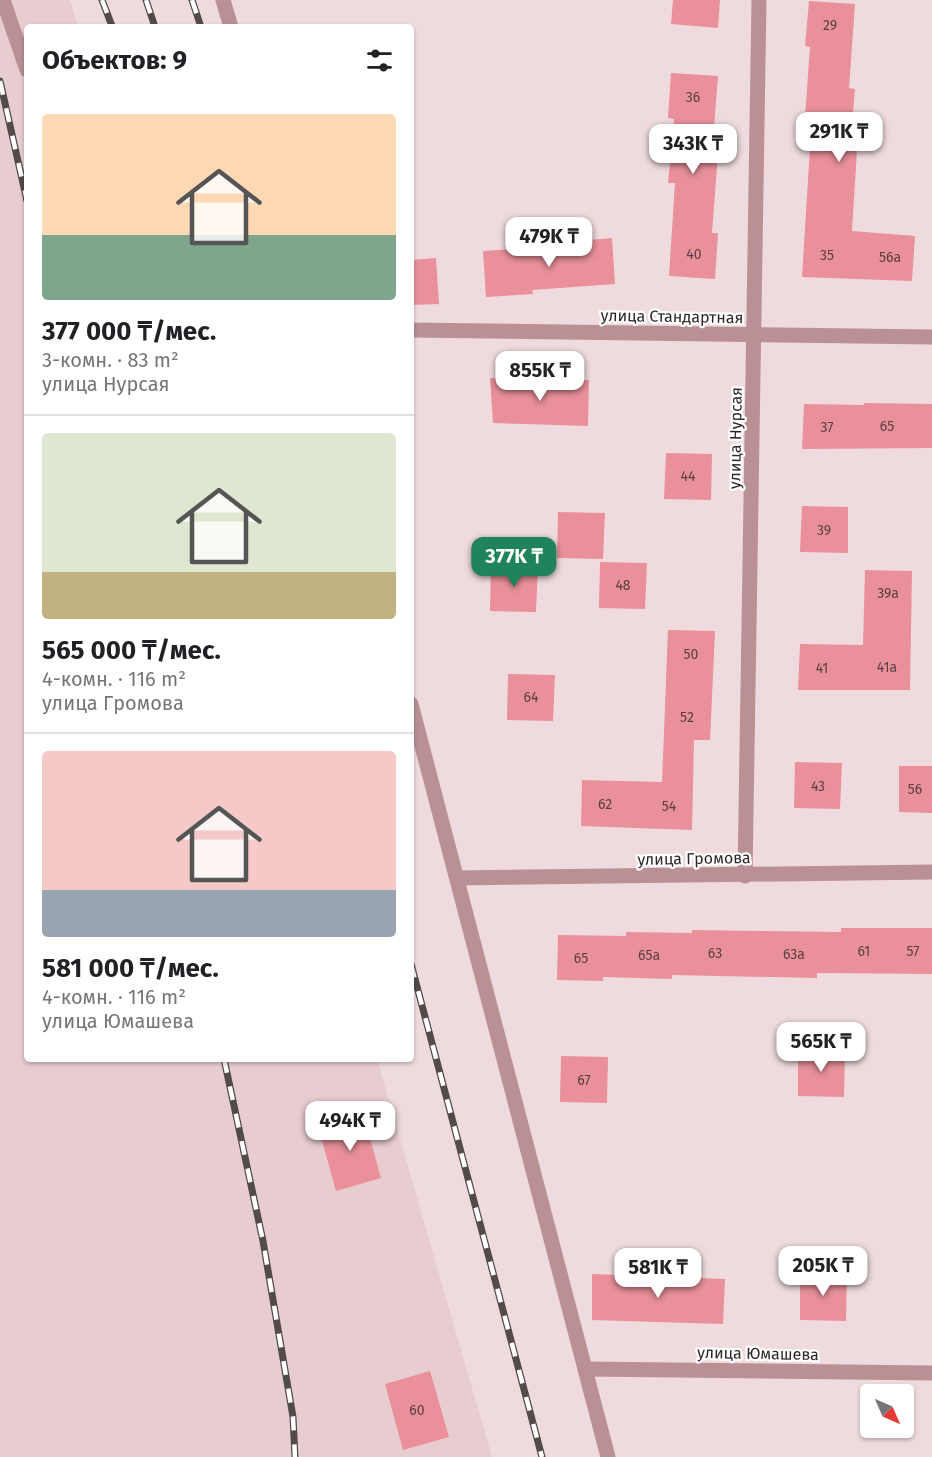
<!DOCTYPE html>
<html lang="ru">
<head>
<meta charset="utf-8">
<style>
  :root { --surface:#fff; --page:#f6f6f6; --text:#202124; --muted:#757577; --line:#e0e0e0; --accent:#1f835c }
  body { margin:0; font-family:"Fira Sans",sans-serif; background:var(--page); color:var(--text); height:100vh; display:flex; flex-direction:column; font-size:22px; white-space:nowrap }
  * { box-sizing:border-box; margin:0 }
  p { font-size:20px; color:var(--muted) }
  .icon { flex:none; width:33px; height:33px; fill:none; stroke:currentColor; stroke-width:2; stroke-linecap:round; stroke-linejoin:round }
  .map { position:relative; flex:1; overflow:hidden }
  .drawer { position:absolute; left:24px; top:24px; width:390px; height:1038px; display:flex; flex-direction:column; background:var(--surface); border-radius:6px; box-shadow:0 2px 4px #0004 }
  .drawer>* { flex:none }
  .needle { width:39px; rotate:135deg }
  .buttons { position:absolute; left:860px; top:1384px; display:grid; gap:12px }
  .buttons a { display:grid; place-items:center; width:54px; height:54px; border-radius:6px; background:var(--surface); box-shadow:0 2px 4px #0004; font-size:30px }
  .price { position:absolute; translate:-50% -51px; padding:0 14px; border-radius:12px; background:#fff; color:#222; font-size:20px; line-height:39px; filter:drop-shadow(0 2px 3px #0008) }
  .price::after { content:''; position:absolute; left:50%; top:36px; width:18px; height:14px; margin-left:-9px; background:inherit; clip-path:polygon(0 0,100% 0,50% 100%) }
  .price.on { background:var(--accent); color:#fff }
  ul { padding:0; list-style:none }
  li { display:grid; align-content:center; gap:12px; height:318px; padding:0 18px }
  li+li { border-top:2px solid var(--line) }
  li span { display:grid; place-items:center; height:186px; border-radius:6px; color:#555 }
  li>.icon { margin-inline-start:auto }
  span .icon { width:108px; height:108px; fill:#fffc; stroke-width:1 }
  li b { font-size:26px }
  h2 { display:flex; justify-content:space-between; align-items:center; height:72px; padding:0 18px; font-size:26px }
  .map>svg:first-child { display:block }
</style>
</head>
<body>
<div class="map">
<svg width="932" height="1457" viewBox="0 0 932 1457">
  <rect width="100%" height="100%" fill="#efdbdd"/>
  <polygon fill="#e8cdd0" points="0,0 70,0 78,27 27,27 27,1059 377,1059 492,1457 0,1457"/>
  <g fill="#e9909a">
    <polygon points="673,0 720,0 718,28 671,24"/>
    <polygon points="809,1 855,4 849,88 855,89 850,150 857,150 852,231 915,236 912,281 802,277 811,131 804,131 810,47 805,46"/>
    <polygon points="671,73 718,76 713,140 719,140 712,233 718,233 715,279 669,276 675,183 668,183 674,119 668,118"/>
    <polygon points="612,238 615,284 532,290 533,294 486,297 483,251 565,246 565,242"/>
    <polygon points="436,258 439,304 411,305 411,260"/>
    <polygon points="490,378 589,380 588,426 493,423"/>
    <polygon points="864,403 932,404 932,448 802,449 804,404 864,405"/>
    <polygon points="666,453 712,454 711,500 664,499"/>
    <polygon points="802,506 848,507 848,553 800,552"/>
    <polygon points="558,512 605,513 603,559 557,558"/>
    <polygon points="600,562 647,563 645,609 599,608"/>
    <polygon points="491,565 538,566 536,612 490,611"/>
    <polygon points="865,570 912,571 910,690 798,690 800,644 863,645"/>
    <polygon points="668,630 715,631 710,740 694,740 692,830 581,826 582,780 662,782"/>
    <polygon points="508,674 555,675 553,721 507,720"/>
    <polygon points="795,762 842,763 840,809 794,808"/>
    <polygon points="899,766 932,766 932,813 899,812"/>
    <polygon points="841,928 932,928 932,974 817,973 817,978 672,975 672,979 603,977 603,981 557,980 558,935 626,936 626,932 692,933 692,930 841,932"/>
    <polygon points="798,1050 845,1051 844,1097 798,1096"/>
    <polygon points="561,1056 608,1057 607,1103 560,1102"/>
    <polygon points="363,1113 381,1178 336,1191 318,1126"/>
    <polygon points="592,1274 725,1279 723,1324 592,1320"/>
    <polygon points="800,1274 847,1275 846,1321 800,1320"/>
    <polygon points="430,1371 449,1437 403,1450 385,1384"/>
  </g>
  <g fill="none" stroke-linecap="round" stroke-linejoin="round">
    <polyline stroke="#b99195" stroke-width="15" points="3,0 27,70"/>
    <g stroke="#b99195" stroke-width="15">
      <polyline points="223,0 231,27"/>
      <polyline points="411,330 932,337"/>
      <polyline points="411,704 608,1457"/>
      <polyline points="745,876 759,0"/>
      <polyline points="457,878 932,872"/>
      <polyline points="585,1369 932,1373"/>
    </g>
    <g stroke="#534a4a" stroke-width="7">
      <g id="rail">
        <polyline points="102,0 112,26"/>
        <polyline points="146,0 155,27"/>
        <polyline points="192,0 201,27"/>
        <polyline points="0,81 27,201"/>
        <polyline points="411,964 542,1457"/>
        <polyline points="224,1059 263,1241 293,1417 295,1457"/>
      </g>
    </g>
    <use href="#rail" stroke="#fff" stroke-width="4.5" stroke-dasharray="14" stroke-linecap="butt"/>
  </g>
  <g text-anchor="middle" stroke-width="4.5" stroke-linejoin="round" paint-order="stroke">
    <g font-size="14" fill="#5c4043">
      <text x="830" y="30">29</text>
      <text x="693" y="102">36</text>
      <text x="694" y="259">40</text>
      <text x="827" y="260">35</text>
      <text x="890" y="262">56а</text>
      <text x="887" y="431">65</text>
      <text x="827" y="432">37</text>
      <text x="688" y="481">44</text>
      <text x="824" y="535">39</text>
      <text x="623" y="590">48</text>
      <text x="888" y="598">39а</text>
      <text x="691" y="659">50</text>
      <text x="887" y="672">41а</text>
      <text x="822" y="673">41</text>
      <text x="531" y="702">64</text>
      <text x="687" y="722">52</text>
      <text x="818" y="791">43</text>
      <text x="915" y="794">56</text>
      <text x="605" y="809">62</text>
      <text x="669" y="811">54</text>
      <text x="864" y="956">61</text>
      <text x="913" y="956">57</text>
      <text x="715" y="958">63</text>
      <text x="794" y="959">63а</text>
      <text x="649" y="960">65а</text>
      <text x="581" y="963">65</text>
      <text x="584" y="1085">67</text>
      <text x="417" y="1415">60</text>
    </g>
    <g font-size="16" fill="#2d2626" stroke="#fff">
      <text transform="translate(672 316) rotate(1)" y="6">улица Стандартная</text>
      <text transform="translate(735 438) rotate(-89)" y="6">улица Нурсая</text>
      <text transform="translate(694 858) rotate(-1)" y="6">улица Громова</text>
      <text transform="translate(758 1353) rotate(1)" y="6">улица Юмашева</text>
    </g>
  </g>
</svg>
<div class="buttons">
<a><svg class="needle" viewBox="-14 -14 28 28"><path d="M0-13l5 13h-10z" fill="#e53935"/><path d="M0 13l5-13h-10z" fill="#757577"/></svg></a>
</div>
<b class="price" style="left:839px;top:163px">291K ₸</b>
<b class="price" style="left:693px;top:175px">343K ₸</b>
<b class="price" style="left:549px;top:268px">479K ₸</b>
<b class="price" style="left:540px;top:402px">855K ₸</b>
<b class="price on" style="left:514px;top:588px">377K ₸</b>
<b class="price" style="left:821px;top:1073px">565K ₸</b>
<b class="price" style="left:350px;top:1152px">494K ₸</b>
<b class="price" style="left:823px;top:1297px">205K ₸</b>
<b class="price" style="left:658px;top:1299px">581K ₸</b>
<section class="drawer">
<h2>Объектов: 9<svg class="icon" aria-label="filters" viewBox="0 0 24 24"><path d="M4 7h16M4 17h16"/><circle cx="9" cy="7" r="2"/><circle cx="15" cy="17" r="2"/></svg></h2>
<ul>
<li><span style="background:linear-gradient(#ffd9b3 65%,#7fa58c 0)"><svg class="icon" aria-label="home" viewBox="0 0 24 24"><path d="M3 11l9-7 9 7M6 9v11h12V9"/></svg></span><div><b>377 000 ₸/мес.</b><p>3-комн. · 83 m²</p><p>улица Нурсая</p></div></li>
<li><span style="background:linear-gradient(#dfe7d0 75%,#c2b280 0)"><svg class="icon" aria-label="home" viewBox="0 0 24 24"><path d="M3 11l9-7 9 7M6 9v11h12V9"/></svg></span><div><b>565 000 ₸/мес.</b><p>4-комн. · 116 m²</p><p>улица Громова</p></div></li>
<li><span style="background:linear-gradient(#f6c9c9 75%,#9aa5b1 0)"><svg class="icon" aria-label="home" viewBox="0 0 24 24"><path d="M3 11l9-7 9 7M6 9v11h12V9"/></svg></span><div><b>581 000 ₸/мес.</b><p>4-комн. · 116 m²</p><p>улица Юмашева</p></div></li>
</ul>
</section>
</div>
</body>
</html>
